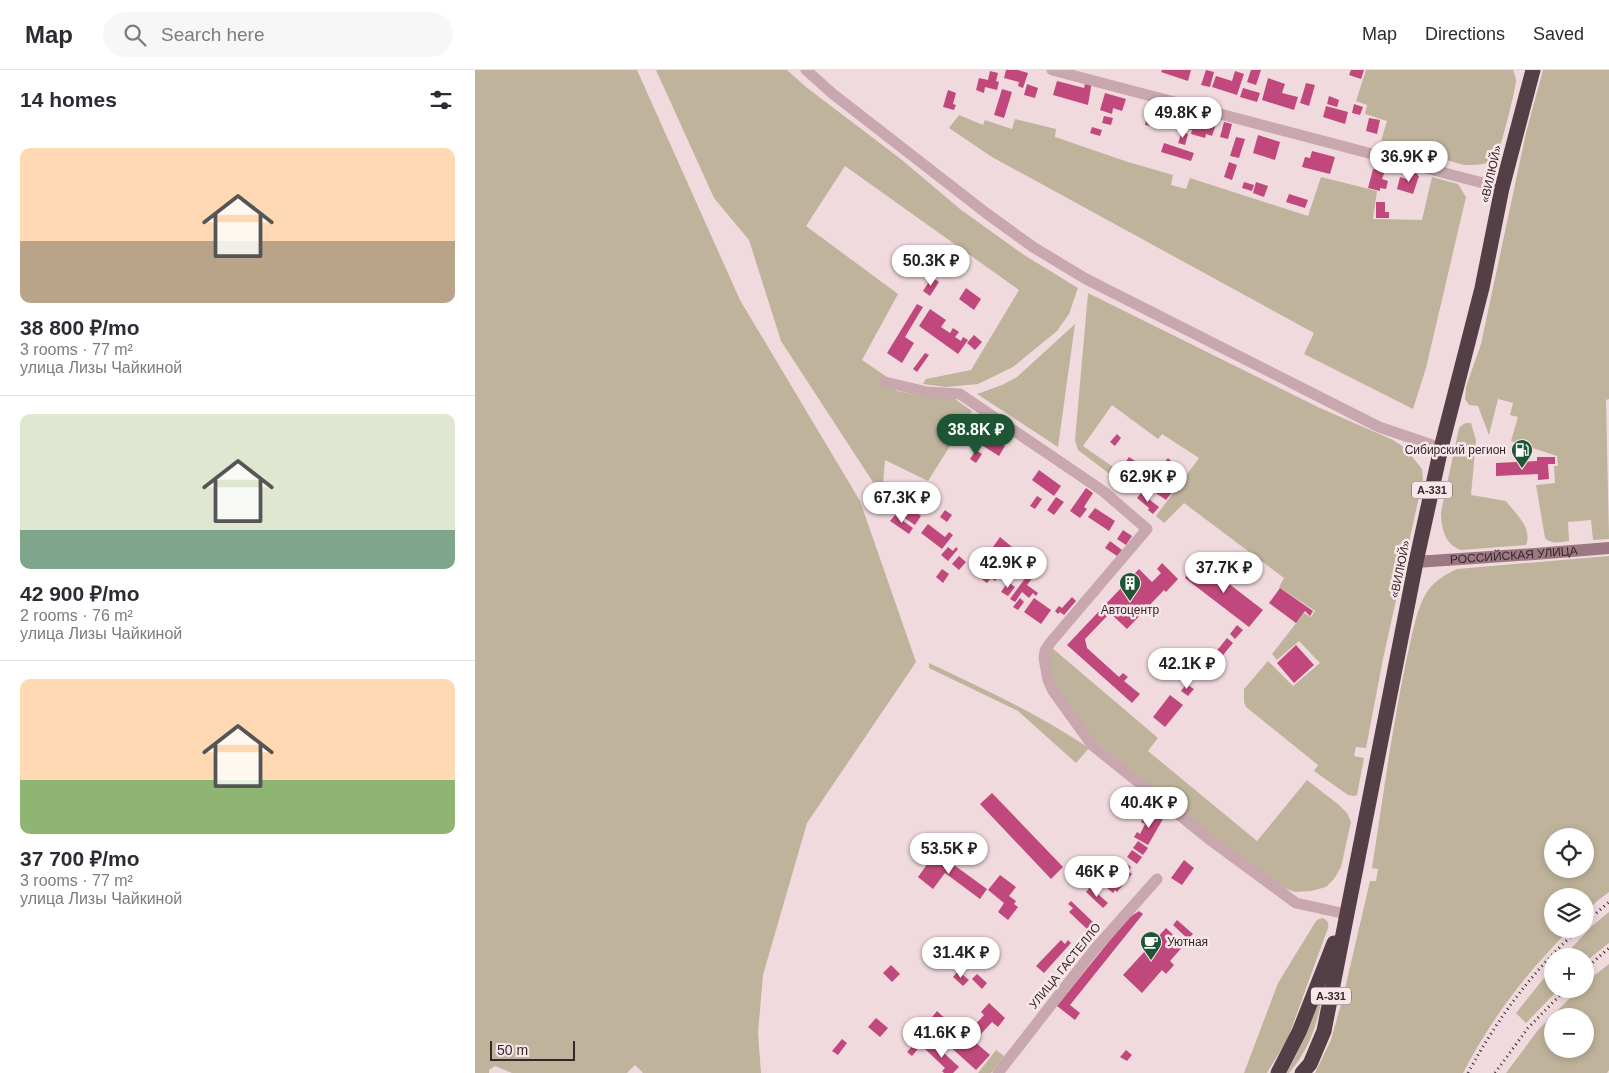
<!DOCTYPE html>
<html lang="en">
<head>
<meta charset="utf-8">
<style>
  :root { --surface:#fff; --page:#f7f7f7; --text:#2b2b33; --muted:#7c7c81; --line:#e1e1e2; --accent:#1e5534 }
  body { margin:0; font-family:Helvetica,sans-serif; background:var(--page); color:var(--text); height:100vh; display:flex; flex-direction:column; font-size:19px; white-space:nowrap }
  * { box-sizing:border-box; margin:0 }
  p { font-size:16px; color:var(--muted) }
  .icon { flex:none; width:28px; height:28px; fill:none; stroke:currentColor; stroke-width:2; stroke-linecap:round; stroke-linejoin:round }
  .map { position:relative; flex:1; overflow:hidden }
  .drawer { display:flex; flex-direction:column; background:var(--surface); width:475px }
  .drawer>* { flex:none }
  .fabs { position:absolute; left:1069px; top:758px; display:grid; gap:10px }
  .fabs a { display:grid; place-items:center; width:50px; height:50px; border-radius:50%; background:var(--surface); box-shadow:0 2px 8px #0003; font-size:25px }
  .scale { position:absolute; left:15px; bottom:12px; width:85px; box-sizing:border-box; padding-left:5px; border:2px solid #35272c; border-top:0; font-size:14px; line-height:18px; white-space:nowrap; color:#35272c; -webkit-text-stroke:4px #f8e7e9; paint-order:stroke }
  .price { position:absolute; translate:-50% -42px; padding:0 11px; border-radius:18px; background:#fff; color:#222; font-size:16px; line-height:32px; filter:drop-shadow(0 1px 2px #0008) }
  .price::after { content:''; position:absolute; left:50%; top:30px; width:15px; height:11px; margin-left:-8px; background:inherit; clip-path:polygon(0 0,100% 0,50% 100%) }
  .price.selected { background:var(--accent); color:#fff }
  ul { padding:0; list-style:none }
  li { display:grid; align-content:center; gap:10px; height:265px; padding:0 20px }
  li+li { border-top:1px solid var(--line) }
  li span { display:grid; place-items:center; height:155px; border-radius:10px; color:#555 }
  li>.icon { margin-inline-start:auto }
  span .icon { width:90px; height:90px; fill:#fffc; stroke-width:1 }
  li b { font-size:21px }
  h2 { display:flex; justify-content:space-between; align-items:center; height:60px; padding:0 20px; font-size:21px }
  header { display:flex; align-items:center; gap:30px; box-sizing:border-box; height:70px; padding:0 25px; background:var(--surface); border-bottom:1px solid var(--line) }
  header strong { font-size:24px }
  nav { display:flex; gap:28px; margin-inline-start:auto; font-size:18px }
  .search { width:350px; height:45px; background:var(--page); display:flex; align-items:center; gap:12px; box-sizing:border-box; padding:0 18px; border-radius:28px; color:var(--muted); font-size:19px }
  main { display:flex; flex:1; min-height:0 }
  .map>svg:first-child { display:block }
</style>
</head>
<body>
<header>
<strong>Map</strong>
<div class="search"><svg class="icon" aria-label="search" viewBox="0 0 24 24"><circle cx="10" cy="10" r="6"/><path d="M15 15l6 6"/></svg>Search here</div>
<nav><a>Map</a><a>Directions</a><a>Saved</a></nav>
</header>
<main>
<section class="drawer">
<h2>14 homes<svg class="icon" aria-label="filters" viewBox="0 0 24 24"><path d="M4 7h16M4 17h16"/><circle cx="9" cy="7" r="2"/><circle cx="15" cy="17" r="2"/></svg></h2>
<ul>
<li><span style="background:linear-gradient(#ffd9b3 60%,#b9a48a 0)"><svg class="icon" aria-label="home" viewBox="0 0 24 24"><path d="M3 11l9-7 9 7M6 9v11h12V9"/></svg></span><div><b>38 800 ₽/mo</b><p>3 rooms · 77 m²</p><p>улица Лизы Чайкиной</p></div></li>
<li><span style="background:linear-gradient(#dfe7d0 75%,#7fa58c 0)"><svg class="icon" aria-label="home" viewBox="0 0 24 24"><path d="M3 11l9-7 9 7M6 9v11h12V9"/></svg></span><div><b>42 900 ₽/mo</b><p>2 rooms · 76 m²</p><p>улица Лизы Чайкиной</p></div></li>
<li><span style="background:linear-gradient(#ffd9b3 65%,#8fb573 0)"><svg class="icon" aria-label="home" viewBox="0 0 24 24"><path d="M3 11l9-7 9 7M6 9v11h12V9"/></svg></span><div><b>37 700 ₽/mo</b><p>3 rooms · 77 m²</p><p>улица Лизы Чайкиной</p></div></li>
</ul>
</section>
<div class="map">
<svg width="1134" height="1003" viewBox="0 0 1134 1003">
  <rect width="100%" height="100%" fill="#f1dade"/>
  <g fill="#bfb39b" fill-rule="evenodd">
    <polygon points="0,0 162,0 265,230 385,431 441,592 332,753 288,905 283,963 286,1003 168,1003 160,995 152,1003 37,1003 20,996 14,1000 14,1003 0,1003"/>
    <polygon points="181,0 312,0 331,17 427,90 485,139 549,185 603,218 594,244 582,261 538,297 503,314 471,317 448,314 451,309 496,300 544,220 370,96 331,156 423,224 387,290 412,307 408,314 422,321 453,327 477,327 497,341 453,411 410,390 407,426 306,271 274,170 239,128"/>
    <path d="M891 0H1038C1039 3 1041 7 1041 11 1040 21 1026 79 1021 86 1013 96 1000 95 989 95L906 71 912 51 890 44 892 35 881 31Z"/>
    <path d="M1068 0H1134V329L1131 330 1134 469 1118 470 1116 450 1093 452 1094 471C1086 472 1076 475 1070 468L1061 415 1080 413 1079 396H1083L1082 386 1036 371 1043 347 1035 345 1038 333 1023 329 1014 365 1003 336 994 335 990 329 991 317 1006 274 1051 63Z"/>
    <polygon points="484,45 508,55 510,50 537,59 540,49 581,59 580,67 653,92 698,105 696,115 711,119 715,108 833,146 846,107 902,121 898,149 947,150 957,107 983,114 991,127 951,298 938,339 829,284 839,263 517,87 474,58"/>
    <polygon points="613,223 845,338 918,370 930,378 939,389 947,399 948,409 908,589 891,678 881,677 879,686 889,688 882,725 879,726 873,725 839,701 843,695 771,637 769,632 769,619 793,591 818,616 845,593 824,571 802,590 797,584 829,543 836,547 840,541 804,517 809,508 709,433 689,453 681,446 724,388 687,364 683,369 637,335 608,376 658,411 653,418 603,380 600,370"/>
    <polygon points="600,254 583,377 502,324 527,315 542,307"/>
    <path d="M991 353H996L1001 370 996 425 1031 431C1040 443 1058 458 1051 475L986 480C970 475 966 458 966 442L984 358 987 355Z"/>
    <path d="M1134 486V822L1121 832 1110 843V826H1078V859H1095C1052 902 1016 949 988 1003H840L856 970 868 927 895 811H901L903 799 897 798C908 728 917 657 932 587 937 567 941 539 952 522 959 511 971 504 982 499ZM1078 766H1110V799H1078Z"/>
    <polygon points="576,577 683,668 673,681 782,771 832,710 864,735 872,743 876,752 866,797 859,809 851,817 836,821 820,822 802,815 735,764 617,668 599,648 574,605 573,593"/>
    <path d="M454 593C508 619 563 643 614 678L601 693 543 641 454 598Z"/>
    <polygon points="1134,842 1134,873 1110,892 1110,886 1089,886 1117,856"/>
    <path d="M848 848C853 851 854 853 853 858L813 968 792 1003H769L803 913 841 851 844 849Z"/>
    <path d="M1134 894V1000L1132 1003H1031L1063 960 1104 919H1110L1111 912ZM1078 946H1110V979H1078Z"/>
    <polygon points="1077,898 1078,919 1084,919 1051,953 1041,943"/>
    <path d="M848 919C844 950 835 979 814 1003H812L830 967Z"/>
    <polygon points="521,980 529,986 516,1003 503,1003"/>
  </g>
  <g fill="#c1487c">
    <polygon points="531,0 543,0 553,3 548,18 543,16 544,12 529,8"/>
    <polygon points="687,0 716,0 713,11 686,2"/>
    <polygon points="731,0 739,2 735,17 726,15"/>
    <polygon points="776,0 786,0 781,15 772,12"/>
    <polygon points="876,0 889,0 886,9 874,5"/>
    <polygon points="515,1 523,3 521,11 524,12 522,20 510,17 509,23 501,20 504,8 513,10"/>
    <polygon points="760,1 769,4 762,25 737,17 741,6 757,11"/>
    <polygon points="793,8 810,14 807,23 823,27 819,40 787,30"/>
    <polygon points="611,10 617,11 613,35 578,25 582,11 609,18"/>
    <polygon points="831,13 840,15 834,36 825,33"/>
    <polygon points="552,14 563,18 560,28 549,25"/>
    <polygon points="768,18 785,23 782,32 765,27"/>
    <polygon points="527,19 537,22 529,48 519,45"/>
    <polygon points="473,20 481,23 478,34 481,35 479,40 468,37"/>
    <polygon points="630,23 651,29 647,41 638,38 637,44 625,40"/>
    <polygon points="854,26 864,30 862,37 852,34"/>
    <polygon points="879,34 888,37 885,45 877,43"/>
    <polygon points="851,36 873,42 870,54 848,47"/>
    <polygon points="691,40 741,54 737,66 731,64 730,68 716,64 717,60 708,58 707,61 700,59 701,56 687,52"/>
    <polygon points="629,46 638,48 636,55 627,53"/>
    <polygon points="672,46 680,48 677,56 670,55"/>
    <polygon points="894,48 905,50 902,64 891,61"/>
    <polygon points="749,52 757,54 753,69 745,67"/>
    <polygon points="617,57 627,60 625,66 615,63"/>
    <polygon points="707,62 713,64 710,75 703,73"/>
    <polygon points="783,65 805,72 800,90 778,83"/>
    <polygon points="761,67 770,69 764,88 755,86"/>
    <polygon points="689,73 719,83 716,91 686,82"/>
    <polygon points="837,81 860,87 855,104 827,97 830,87 835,88"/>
    <polygon points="754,92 762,95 757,110 749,107"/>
    <polygon points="898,99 910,101 907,109 913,111 911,119 905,118 905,121 893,118"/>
    <polygon points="934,101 943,104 943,106 944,106 938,124 922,119 925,107 931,109"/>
    <polygon points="769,112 779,115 777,121 767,118"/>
    <polygon points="781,112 793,116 789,127 778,123"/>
    <polygon points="814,124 833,130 830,138 811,132"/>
    <polygon points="901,132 910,132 910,142 914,142 914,148 901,148"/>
    <polygon points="457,207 464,212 455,226 448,221"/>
    <polygon points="491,218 506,229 499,240 484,229"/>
    <polygon points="442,234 448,237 430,267 439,273 427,293 412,283"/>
    <polygon points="455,239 471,250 466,257 475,263 478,258 484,262 480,267 486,271 488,267 493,270 483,284 444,256"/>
    <polygon points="499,265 507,272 500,280 492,273"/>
    <polygon points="450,283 454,285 442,302 438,299"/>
    <polygon points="509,362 530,376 524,386 502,372"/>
    <polygon points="642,364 646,368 640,376 635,372"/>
    <polygon points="501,380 507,384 501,393 495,389"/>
    <polygon points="654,387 672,399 674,396 680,401 671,413 648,396"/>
    <polygon points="1062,387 1080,387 1080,394 1073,394 1074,409 1063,410 1063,404 1021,406 1021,393 1062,391"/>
    <polygon points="693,388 696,391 688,402 684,399"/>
    <polygon points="564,400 586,416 579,426 557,410"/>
    <polygon points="688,407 701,417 691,430 678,421"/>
    <polygon points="611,418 618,423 609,437 612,439 605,448 595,441"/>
    <polygon points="666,423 684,437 678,444 673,440 674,438 662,428"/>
    <polygon points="562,426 567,429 560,439 555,436"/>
    <polygon points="581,427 589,432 579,445 572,440"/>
    <polygon points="431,436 446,446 440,455 425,445"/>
    <polygon points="620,438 640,451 634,461 613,447"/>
    <polygon points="470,440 477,445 472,452 465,447"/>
    <polygon points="420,445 438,458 434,464 415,451"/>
    <polygon points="453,454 470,467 474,462 478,465 467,479 446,463"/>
    <polygon points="648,460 657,466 651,475 642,469"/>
    <polygon points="525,467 537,477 530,486 518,477"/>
    <polygon points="635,471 647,480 642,486 630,478"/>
    <polygon points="473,477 478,481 481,477 483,479 473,491 466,485"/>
    <polygon points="484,486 491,492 484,500 477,494"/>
    <polygon points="723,490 788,540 774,557 710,508"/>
    <polygon points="503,492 523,507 520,511 516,508 512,513 496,501"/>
    <polygon points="687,493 703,509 691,522 689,520 652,559 635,543 610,569 612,578 644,607 648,603 653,607 649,611 665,624 657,633 592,575 664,499 677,512 686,503 682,499"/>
    <polygon points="467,499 474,504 468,513 461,507"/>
    <polygon points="557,499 562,502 552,515 563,523 561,526 558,523 554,528 547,522 540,532 535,529"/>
    <polygon points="533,512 540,517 533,526 526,522"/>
    <polygon points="805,518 838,541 835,546 830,541 821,553 794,533"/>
    <polygon points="597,527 601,531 589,545 585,542 583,544 580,541 584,536 587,538"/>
    <polygon points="545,528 549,532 543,540 538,537"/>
    <polygon points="559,528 576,540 566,554 549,542"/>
    <polygon points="762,555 768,560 760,569 755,564"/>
    <polygon points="752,568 758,573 734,602 728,598"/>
    <polygon points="821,575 839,595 819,613 802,593"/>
    <polygon points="711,614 719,619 713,626 706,621"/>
    <polygon points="695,625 708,635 690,657 678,647"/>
    <polygon points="655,720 669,730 663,737 650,727"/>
    <polygon points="517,723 588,797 576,809 505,734"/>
    <polygon points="677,743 688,749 673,775 659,767 662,762 665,764 670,754 666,752 669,746 674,749"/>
    <polygon points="663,771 673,778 668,785 658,778"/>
    <polygon points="657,780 667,787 662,794 652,787"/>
    <polygon points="461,782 512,819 505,829 470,803 458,819 443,807"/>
    <polygon points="647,790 656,797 653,801 657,804 642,822 640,820 638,823 625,812 629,808 632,810"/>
    <polygon points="709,790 719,798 707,815 696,808"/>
    <polygon points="525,805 541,817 534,826 541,831 539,834 543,837 533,850 523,842 529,833 513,820"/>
    <polygon points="615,817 633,833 628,838 611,822"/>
    <polygon points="596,831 618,852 612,859 594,842 598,838 593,834"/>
    <polygon points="664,841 668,844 595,935 605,943 600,950 582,936 652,849"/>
    <polygon points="702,850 718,864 713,869 698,855"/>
    <polygon points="691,858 709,875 695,891 699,895 691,904 687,900 667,923 648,905"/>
    <polygon points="586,870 590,874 593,870 596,873 569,903 561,896"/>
    <polygon points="416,895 425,904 417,912 408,903"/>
    <polygon points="483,901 494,910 488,916 478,907"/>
    <polygon points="502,904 512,913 507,919 497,909"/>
    <polygon points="514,933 530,948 523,957 517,952 506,964 498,957 509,945 506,942"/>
    <polygon points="462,941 475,953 467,962 454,951"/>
    <polygon points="401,948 413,958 405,967 393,957"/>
    <polygon points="485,959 515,985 501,1000 472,974"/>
    <polygon points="367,969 372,973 363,985 357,981"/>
    <polygon points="443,970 447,974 437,986 432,982"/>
    <polygon points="457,972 484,997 478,1003 469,1003 467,1001 470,998 450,979"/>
    <polygon points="651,980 657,985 652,991 645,987"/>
  </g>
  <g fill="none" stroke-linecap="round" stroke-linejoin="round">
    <g stroke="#c8a7ae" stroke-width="11">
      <polyline points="331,0 358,24 511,143 558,177 611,209 904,357 966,378"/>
      <polyline points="577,0 1027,118"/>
      <polyline points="410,312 452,322 485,324 628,421 672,459 575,573 570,581 569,588 573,610 578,621 617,675 734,769 821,833 871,844"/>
      <polyline points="523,1003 619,880 682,809"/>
    </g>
    <path stroke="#9c7883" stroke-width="12" id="s1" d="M941 492 1060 484 1134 478"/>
    <g stroke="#553f47" stroke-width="15">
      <polyline points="803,1003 824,962 859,873"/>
      <polyline points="827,1003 835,994 849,961 941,492 966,378 1007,218 1027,118 1058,0"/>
    </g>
    <g stroke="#35272c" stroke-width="3" stroke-dasharray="1 4" stroke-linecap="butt">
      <polyline points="1110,853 1134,832"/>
      <polyline points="1110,899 1134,878"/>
      <path d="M993 1003C1022 949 1058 900 1104 859"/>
      <polyline points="1020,1003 1053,958 1091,919"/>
    </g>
  </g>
  <defs>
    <g id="fuel-pin" transform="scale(1.125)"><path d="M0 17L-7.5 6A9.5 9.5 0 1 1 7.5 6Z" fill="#1e5534" stroke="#f8e7e9"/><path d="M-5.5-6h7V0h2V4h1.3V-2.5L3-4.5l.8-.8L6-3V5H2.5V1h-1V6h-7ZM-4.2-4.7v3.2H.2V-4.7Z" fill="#fff"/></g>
    <g id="building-pin" transform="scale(1.125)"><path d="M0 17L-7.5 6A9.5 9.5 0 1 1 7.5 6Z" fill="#1e5534" stroke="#f8e7e9"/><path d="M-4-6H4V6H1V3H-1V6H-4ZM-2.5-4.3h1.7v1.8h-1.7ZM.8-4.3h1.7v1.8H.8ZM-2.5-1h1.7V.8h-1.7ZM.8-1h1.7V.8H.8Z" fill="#fff"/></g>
    <g id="cafe-pin" transform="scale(1.125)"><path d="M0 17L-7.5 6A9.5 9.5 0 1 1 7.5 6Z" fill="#1e5534" stroke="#f8e7e9"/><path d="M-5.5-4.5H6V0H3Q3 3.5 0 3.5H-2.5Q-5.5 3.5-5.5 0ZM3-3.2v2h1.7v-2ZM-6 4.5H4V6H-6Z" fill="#fff"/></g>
  </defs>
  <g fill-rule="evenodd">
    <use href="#fuel-pin" x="1047" y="380"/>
    <use href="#building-pin" x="655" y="513"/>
    <use href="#cafe-pin" x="676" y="872"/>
  </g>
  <g text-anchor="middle" stroke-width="5" stroke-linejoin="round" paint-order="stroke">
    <g fill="#f8e7e9" stroke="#706165" stroke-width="1">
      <rect x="937" y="411.5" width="40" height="17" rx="4"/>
      <rect x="836" y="917.5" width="40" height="17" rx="4"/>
    </g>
    <g font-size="11" font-weight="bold" fill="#35272c">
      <text x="957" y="424">А-331</text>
      <text x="856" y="930">А-331</text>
    </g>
    <g font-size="12" fill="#35272c" stroke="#f8e7e9">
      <text transform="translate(1016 104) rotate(-77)" y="4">«ВИЛЮЙ»</text>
      <text dy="4" stroke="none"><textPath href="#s1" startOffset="98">РОССИЙСКАЯ УЛИЦА</textPath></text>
      <text transform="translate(925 499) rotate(-78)" y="4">«ВИЛЮЙ»</text>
      <text transform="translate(590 896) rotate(-51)" y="4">УЛИЦА ГАСТЕЛЛО</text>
    </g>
    <g font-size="12" fill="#35272c" stroke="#f8e7e9" text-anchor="end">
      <text x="1031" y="384">Сибирский регион</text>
      <text x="655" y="544" text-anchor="middle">Автоцентр</text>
      <text x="692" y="876" text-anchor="start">Уютная</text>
    </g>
  </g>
</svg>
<div class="fabs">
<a><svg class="icon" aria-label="locate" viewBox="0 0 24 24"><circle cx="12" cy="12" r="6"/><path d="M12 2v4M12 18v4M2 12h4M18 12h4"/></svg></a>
<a><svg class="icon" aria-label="layers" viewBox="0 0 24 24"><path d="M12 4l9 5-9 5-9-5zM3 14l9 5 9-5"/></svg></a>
<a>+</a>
<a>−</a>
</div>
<div class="scale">50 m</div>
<b class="price" style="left:708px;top:69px">49.8K ₽</b>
<b class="price" style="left:934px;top:113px">36.9K ₽</b>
<b class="price" style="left:456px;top:217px">50.3K ₽</b>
<b class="price selected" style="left:501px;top:386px">38.8K ₽</b>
<b class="price" style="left:673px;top:433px">62.9K ₽</b>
<b class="price" style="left:427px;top:454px">67.3K ₽</b>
<b class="price" style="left:533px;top:519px">42.9K ₽</b>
<b class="price" style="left:749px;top:524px">37.7K ₽</b>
<b class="price" style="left:712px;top:620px">42.1K ₽</b>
<b class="price" style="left:674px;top:759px">40.4K ₽</b>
<b class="price" style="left:474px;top:805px">53.5K ₽</b>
<b class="price" style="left:622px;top:828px">46K ₽</b>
<b class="price" style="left:486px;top:909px">31.4K ₽</b>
<b class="price" style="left:467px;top:989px">41.6K ₽</b>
</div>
</main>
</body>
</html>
